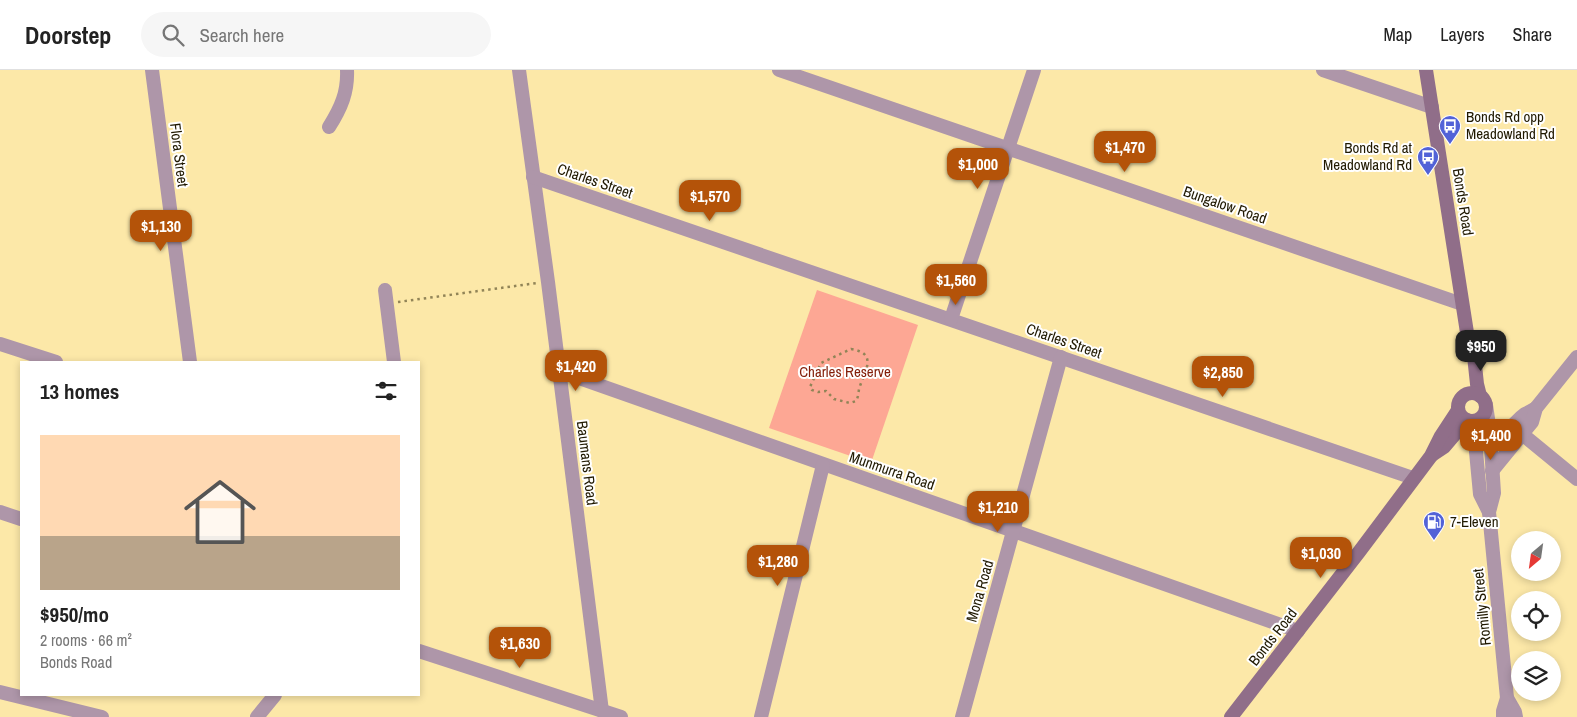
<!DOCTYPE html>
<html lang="en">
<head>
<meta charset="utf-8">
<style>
  :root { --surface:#fff; --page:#f6f6f6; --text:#222; --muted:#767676; --line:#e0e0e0; --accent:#b45309 }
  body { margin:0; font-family:"Archivo Narrow",sans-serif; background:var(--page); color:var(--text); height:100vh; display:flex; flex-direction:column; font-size:19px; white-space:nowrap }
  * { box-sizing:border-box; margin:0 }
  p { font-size:16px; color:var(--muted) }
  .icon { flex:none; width:28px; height:28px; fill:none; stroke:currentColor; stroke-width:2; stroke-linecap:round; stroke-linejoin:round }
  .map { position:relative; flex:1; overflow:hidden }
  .side { position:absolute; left:20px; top:291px; width:400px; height:335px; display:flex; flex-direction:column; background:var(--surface); border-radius:0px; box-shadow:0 2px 8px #0003 }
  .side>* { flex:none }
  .needle { width:32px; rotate:209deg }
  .fabs { position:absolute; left:1511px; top:461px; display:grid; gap:10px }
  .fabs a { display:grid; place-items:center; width:50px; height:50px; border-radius:50%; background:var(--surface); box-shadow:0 2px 8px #0003; font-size:25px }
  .price { position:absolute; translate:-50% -42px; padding:0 11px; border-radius:10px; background:var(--accent); color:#fff; font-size:16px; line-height:32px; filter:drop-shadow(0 1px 2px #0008) }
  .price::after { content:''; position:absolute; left:50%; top:30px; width:15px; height:11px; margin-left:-8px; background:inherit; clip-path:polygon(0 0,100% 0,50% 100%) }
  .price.selected { background:#222; color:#fff }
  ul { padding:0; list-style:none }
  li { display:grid; align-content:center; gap:10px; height:265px; padding:0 20px }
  li span { display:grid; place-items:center; height:155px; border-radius:0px; color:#555 }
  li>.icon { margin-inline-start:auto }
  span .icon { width:90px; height:90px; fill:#fffc; stroke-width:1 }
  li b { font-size:21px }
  h2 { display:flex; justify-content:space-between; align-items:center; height:60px; padding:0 20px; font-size:21px }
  header { display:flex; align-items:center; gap:30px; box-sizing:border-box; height:70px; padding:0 25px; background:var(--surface); border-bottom:1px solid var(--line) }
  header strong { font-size:24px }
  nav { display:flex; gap:28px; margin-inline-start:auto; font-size:18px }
  .search { width:350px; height:45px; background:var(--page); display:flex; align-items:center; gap:12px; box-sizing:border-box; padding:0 18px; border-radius:28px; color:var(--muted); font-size:19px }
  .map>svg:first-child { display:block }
</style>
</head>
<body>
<header>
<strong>Doorstep</strong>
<div class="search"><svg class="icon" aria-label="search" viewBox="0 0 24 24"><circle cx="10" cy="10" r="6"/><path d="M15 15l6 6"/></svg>Search here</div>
<nav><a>Map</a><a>Layers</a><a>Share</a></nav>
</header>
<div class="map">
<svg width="1577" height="647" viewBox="0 0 1577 647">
  <rect width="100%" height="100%" fill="#fce8a8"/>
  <polygon fill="#fda794" points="817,220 918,255 871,393 769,358"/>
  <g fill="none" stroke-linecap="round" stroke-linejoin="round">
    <g stroke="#918457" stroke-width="2.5" stroke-dasharray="2.5 4" stroke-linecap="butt">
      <polyline points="398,232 537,213"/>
      <path d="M851 279C877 283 866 299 860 316 858 321 859 326 856 331L850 333 834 329 826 321 818 322 812 320 810 317 821 293Z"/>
    </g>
    <g stroke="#ae96a9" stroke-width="14">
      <polyline points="152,0 190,292"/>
      <polyline points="519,0 548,212 602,641"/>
      <polyline points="779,0 1462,234"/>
      <polyline points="1323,0 1432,37"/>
      <path d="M329 57C341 38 348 22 347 0"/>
      <polyline points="533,107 1413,408"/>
      <polyline points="385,220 394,292"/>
      <polyline points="951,249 1034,0"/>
      <polyline points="0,274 56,292"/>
      <polyline points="559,301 1298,561"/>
      <path d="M1489 355C1511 366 1511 354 1525 344 1529 342 1533 340 1536 338"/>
      <polyline points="1522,364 1577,409"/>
      <polyline points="1492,401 1532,352 1536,338 1577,287"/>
      <polyline points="0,622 102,647"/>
      <polyline points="257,647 275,625"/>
      <polyline points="761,647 823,395"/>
      <polyline points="962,647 1061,287"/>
    </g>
    <g stroke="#ae96a9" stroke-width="14">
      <polyline points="1486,335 1490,362 1494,423 1489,442 1507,628 1515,642 1516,647"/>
      <polyline points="1468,351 1475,371 1480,424 1489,442"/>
      <polyline points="0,442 21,449"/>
      <polyline points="419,581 621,647"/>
      <polyline points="1503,647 1503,641 1507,628"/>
    </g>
    <g stroke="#906e89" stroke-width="14">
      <polyline points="1426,0 1468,269 1474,286 1477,314 1480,326"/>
      <circle cx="1472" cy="337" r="14"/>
      <polyline points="1432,385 1444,377 1467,350"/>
      <polyline points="1231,647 1359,482 1431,386 1441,366 1458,340"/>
    </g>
  </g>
  <defs>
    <g id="bus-pin" transform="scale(1.125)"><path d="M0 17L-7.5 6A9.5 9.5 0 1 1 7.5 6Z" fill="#5262d7" stroke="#fff"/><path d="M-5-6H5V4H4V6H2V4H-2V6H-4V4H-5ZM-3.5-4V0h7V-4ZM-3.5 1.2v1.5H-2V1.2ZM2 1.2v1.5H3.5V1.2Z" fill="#fff"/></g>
    <g id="fuel-pin" transform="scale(1.125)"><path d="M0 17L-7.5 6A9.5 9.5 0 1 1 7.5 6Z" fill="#5262d7" stroke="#fff"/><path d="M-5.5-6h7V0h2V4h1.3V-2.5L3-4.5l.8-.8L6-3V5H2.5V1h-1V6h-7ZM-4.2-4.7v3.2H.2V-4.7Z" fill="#fff"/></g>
  </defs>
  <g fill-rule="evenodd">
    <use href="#bus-pin" x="1450" y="56"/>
    <use href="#bus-pin" x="1428" y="87"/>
    <use href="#fuel-pin" x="1434" y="452"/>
  </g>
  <g text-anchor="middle" stroke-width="4" stroke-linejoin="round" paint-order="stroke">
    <g font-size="15" fill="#201901" stroke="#fff" text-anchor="start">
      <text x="1466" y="52">Bonds Rd opp<tspan x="1466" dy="17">Meadowland Rd</tspan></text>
      <text x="1412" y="83" text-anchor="end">Bonds Rd at<tspan x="1412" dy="17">Meadowland Rd</tspan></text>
      <text x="1450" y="457">7-Eleven</text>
    </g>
    <g font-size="15" fill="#201901" stroke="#fff">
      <text transform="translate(179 85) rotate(83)" y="5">Flora Street</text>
      <text transform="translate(595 111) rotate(19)" y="5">Charles Street</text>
      <text transform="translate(1463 132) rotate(81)" y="5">Bonds Road</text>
      <text transform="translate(1225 135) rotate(19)" y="5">Bungalow Road</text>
      <text transform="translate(1064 271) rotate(19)" y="5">Charles Street</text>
      <text transform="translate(587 393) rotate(83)" y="5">Baumans Road</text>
      <text transform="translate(892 401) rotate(19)" y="5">Munmurra Road</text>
      <text transform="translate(980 521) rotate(-74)" y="5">Mona Road</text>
      <text transform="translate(1482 537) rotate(-96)" y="5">Romilly Street</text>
      <text transform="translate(1273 567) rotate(-52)" y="5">Bonds Road</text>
    </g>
    <g font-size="15" fill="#831e09" stroke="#fff">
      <text x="845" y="307">Charles Reserve</text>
    </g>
  </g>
</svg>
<div class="fabs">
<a><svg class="needle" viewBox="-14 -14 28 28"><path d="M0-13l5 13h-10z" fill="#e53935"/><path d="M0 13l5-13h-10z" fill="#767676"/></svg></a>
<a><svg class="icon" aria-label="locate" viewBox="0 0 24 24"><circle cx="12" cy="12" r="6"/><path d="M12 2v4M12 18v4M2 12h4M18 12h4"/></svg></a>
<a><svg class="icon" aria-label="layers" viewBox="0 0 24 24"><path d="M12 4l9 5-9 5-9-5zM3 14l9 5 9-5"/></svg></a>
</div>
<b class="price" style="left:1125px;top:103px">$1,470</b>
<b class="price" style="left:978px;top:120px">$1,000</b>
<b class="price" style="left:710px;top:152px">$1,570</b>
<b class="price" style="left:161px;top:182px">$1,130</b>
<b class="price" style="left:956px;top:236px">$1,560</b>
<b class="price selected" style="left:1481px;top:302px">$950</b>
<b class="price" style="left:576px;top:322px">$1,420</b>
<b class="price" style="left:1223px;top:328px">$2,850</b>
<b class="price" style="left:1491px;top:391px">$1,400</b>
<b class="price" style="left:998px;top:463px">$1,210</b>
<b class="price" style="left:1321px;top:509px">$1,030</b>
<b class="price" style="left:778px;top:517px">$1,280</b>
<b class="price" style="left:520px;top:599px">$1,630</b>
<section class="side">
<h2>13 homes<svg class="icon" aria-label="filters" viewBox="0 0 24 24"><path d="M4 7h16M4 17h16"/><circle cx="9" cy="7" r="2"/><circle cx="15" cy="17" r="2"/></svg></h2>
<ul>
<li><span style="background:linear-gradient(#ffd9b3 65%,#b9a48a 0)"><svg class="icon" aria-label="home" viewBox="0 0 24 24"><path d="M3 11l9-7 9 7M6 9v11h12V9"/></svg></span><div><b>$950/mo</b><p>2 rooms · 66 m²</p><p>Bonds Road</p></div></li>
</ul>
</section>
</div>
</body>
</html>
